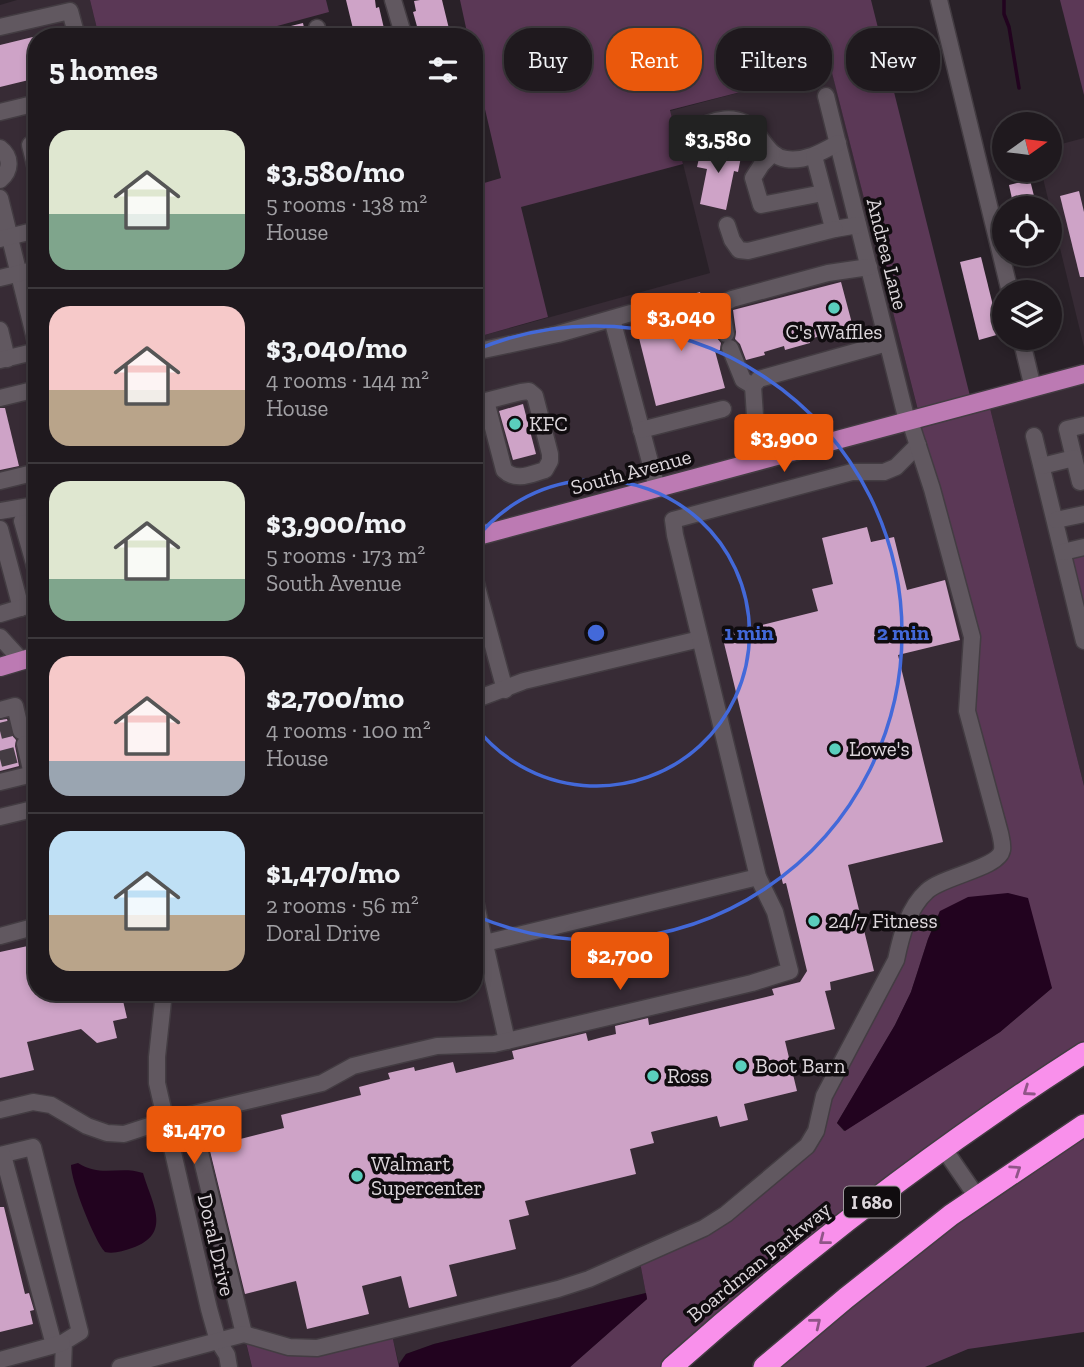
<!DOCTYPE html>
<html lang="en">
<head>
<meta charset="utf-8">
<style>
  :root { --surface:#1f191e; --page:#2c262b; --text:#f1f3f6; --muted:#a1a0a4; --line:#3c383c; --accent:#ea580c }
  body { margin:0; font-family:"Zilla Slab",serif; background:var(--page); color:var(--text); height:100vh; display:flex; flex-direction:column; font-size:26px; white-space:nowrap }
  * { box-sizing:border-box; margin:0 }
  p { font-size:23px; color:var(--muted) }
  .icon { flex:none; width:38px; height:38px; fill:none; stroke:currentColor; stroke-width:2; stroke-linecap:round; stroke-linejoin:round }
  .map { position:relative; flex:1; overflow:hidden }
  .drawer { position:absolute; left:28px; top:28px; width:455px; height:973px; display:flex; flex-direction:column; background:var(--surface); border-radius:28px; box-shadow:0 4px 10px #0003,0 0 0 2px var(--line) }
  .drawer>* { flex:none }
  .banner { position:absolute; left:504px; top:28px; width:474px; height:63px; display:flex; gap:14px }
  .needle { width:46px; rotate:76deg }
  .fabs { position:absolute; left:992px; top:112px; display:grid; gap:14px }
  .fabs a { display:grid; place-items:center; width:70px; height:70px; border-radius:50%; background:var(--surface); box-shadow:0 4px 10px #0003,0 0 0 2px var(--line); font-size:35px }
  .price { position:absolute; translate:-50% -60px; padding:0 16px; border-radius:7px; background:var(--accent); color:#fff; font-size:23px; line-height:46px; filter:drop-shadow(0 2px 4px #0008) }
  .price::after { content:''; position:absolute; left:50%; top:42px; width:21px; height:16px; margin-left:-10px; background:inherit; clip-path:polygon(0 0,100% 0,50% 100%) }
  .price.selected { background:#222; color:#fff }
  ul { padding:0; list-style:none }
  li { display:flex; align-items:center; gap:21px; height:175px; padding:0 21px }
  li+li { border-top:2px solid var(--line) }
  li span { display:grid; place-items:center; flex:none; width:196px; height:140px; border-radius:21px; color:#555 }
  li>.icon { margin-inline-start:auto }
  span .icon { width:84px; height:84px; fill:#fffc; stroke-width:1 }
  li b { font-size:30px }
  h2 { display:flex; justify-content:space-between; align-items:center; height:84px; padding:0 21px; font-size:30px }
  .chip { padding:0 24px; border-radius:28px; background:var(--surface); box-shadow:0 4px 10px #0003,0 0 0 2px var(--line); font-size:24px; line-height:63px }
  .chip.selected { background:var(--accent); color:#fff }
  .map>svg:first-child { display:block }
</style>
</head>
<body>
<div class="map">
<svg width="1084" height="1367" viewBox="0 0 1084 1367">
  <rect width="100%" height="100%" fill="#292128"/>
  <g fill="#372b35">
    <polygon points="17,0 90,0 99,37 37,37 37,992 474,992 474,338 710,273 670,111 831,68 920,418 972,637 1002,850 816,1131 726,1214 639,1257 646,1293 434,1344 406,1354 399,1364 391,1331 317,1348 244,1335 252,1367 0,1367 0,5"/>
    <polygon points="1084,138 1084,347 1041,170 1050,170 1050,147"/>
    <polygon points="1084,374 1084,786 988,400"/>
  </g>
  <g fill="#5b3856" fill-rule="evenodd">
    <polygon points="90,0 326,0 329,12 236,37 99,37"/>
    <path d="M460 0H871L972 404 988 400 1084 786V1053L672 1367H570L647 1299 639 1257 704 1228 807 1146 924 893 999 857 967 711 972 637 918 446 920 418 831 69 670 110 683 164 521 207 548 317 474 338V186L501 178 474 62V37H468ZM940 911 1052 988 1000 1032 844 1131 837 1123 895 1025 911 992 928 939Z"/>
    <polygon points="1060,0 1084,0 1084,95"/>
    <polygon points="1084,547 1084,627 1063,552"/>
    <polygon points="1084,1125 1084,1332 968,1349 925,1367 764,1367"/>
    <polygon points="391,1330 399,1367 252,1367 244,1334 289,1347"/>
  </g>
  <g fill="#22031f">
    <polygon points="1008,893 1028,898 1052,988 1000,1032 845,1131 837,1123 895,1025 911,992 928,939 940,911 968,897"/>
    <path d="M78 1163C102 1178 119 1165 143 1173 152 1204 173 1234 132 1248 123 1251 114 1254 105 1252 94 1240 71 1181 71 1165Z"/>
    <polygon points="646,1293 647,1299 570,1367 399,1367 399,1364 406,1354 434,1344"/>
  </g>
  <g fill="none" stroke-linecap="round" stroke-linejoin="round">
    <polyline stroke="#22031f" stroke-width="3.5" points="1004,0 1004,14 1009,27 1019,88"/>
  </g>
  <g fill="#cea3c7">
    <polygon points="346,0 375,0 376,8 379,7 386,37 355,37"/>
    <polygon points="420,0 442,0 451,37 420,37 413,12 416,11 414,1"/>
    <polygon points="303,23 306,37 263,37 263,33"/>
    <polygon points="37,36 37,78 0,87 0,45"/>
    <polygon points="702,145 733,151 732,156 741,157 738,172 734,171 726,210 700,204 707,169 697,167"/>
    <polygon points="1030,180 1037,208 1014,208 1009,185"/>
    <polygon points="1079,191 1084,212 1084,277 1080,277 1060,196"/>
    <polygon points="981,257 1000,334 979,340 960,262"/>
    <polygon points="841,282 854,331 830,338 829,334 809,339 810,343 785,350 784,346 764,352 765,355 746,360 740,344 735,339 736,332 733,310"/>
    <polygon points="700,292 712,339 717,338 721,343 720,350 715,351 725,388 656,406 635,322 689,307 686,296"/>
    <polygon points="523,404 536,454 513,460 499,411"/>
    <polygon points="0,408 5,408 19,466 0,470"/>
    <polygon points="867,527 871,542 894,537 907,590 945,580 960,640 898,655 943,842 848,865 874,971 830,982 831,990 825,991 835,1029 785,1041 797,1091 744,1104 748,1120 720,1127 717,1116 651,1132 654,1143 630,1149 636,1174 525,1201 529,1215 509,1220 516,1249 449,1265 457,1296 409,1308 401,1276 362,1286 369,1314 307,1329 296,1281 245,1294 209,1147 284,1128 281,1115 361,1095 359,1087 390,1079 388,1073 414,1067 415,1071 453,1062 456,1073 514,1059 512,1051 586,1033 588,1041 603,1037 616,1034 615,1026 648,1018 649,1025 774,995 772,989 800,982 807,971 786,883 783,884 722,635 818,611 812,589 833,584 822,538"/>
    <polygon points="7,719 11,734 16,740 15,746 19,766 0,771 0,720"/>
    <polygon points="37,944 37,992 121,992 127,1018 113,1021 117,1038 97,1043 81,1029 27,1042 34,1070 0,1078 0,952"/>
    <polygon points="0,1207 4,1207 25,1294 29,1293 34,1310 30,1311 33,1324 0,1332"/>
  </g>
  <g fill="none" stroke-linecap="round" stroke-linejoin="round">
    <g stroke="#443c43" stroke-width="16" stroke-dasharray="16 8" stroke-linecap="butt">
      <polyline points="0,731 12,728"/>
      <polyline points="0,759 19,754"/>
    </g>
    <g stroke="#433c42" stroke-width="19">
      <g id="minor">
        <polyline points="393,0 404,37"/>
        <polyline points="939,0 1010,292"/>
        <polyline points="0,27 70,11 77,37"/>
        <polyline points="317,28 319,37"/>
        <polyline points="826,96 907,421"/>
        <polyline points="0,112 37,103"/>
        <polyline points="37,143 30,145 37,173"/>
        <path d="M688 144 689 134C711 119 739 110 758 135 766 145 772 157 786 159 805 162 822 152 838 143"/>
        <path d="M0 148C12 157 11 171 0 180"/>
        <polyline points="772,154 762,164 753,178 761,205 823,193"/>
        <polyline points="814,156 832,224 835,229 858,225"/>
        <polyline points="0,198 37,347"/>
        <polyline points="727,225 732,240 739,250 748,251 835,229"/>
        <polyline points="0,239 37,230"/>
        <polyline points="0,278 37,269"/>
        <polyline points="612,319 657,488"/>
        <polyline points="0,330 7,359"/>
        <polyline points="726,334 722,312 724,303 732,299 828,273 869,267"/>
        <polyline points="1021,338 1033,388"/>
        <polyline points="730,348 743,380 753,386"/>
        <polyline points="474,352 558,334 631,313"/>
        <polyline points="0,360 37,351"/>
        <polyline points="0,398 37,389"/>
        <path d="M474 404 521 392 529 391 535 396 550 454V461L545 470C531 474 516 482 504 470L486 401"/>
        <polyline points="641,430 723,409"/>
        <polyline points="1034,436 1084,641"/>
        <polyline points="1074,458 1067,429 1084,425"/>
        <polyline points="758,461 753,386 759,379 887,343"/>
        <polyline points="1042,466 1074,458 1080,482 1084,481"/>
        <polyline points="0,481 37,472"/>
        <polyline points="37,505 30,506 22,521 37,574"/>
        <polyline points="0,511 30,506"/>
        <polyline points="1056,520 1084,514"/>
        <polyline points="0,529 21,608"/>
        <polyline points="1063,552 1084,547"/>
        <polyline points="474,576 505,690"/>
        <polyline points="0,614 33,604 37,600"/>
        <polyline points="0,637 22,661"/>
        <polyline points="474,700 524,681 700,639"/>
        <polyline points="0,710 15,706 21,731"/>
        <polyline points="25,744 32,774"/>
        <polyline points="0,782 37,773"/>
        <polyline points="0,817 37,808"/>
        <polyline points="474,896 507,1041"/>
        <polyline points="0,936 37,926"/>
        <polyline points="485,943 758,877"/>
        <polyline points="164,992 157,1057 157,1083 209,1309 218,1341 227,1355 229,1367"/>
        <polyline points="0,1110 33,1102 51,1105 87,1126 107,1133 124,1134 164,1121 322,1083 353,1066 369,1062 437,1046 494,1044 507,1041 752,983 790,971 775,912 758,877 675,535 673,520 852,472 884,472 896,467 918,445"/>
        <polyline points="191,1115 244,1334"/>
        <polyline points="944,1149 977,1197"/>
        <polyline points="0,1155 33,1147 80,1332 64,1342 63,1367"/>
        <polyline points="3,1155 54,1345"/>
        <polyline points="0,1360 62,1343"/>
        <path d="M120 1367 244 1334 289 1347 317 1348 558 1289 589 1279 704 1228 726 1214 807 1146 816 1131 824 1096 896 960C901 936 908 908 927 891 943 876 999 868 1002 850 1003 845 1001 838 1000 833L967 711 972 637 932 489 910 421"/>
      </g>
    </g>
    <g stroke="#433c42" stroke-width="21">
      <g id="major">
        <polyline points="474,537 1084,374"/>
        <polyline points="0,667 37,656"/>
      </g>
    </g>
    <g stroke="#433c42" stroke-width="24">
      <g id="highway">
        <path d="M672 1367C801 1252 939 1146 1084 1053"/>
        <polyline points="764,1367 846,1298 951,1215 1084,1125"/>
      </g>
    </g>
    <use href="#minor" stroke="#615860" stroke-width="16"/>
    <use href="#major" stroke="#bc7ab3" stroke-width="18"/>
    <use href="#highway" stroke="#f990eb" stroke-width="21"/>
  </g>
  <defs><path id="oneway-chevron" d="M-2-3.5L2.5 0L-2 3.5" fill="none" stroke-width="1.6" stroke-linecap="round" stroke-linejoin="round" transform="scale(1.75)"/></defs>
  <g stroke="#905588">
    <use href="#oneway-chevron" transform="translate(1028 1091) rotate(145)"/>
    <use href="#oneway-chevron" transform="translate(1016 1170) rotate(-34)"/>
    <use href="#oneway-chevron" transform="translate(824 1240) rotate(142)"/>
    <use href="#oneway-chevron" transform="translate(816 1323) rotate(-39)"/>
  </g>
  <g fill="none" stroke="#4369d9" stroke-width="3.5">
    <path d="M475 540A153 153 0 1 1 475 726"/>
    <path d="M476 350A307 307 0 1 1 476 916"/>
  </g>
  <g fill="#5acebd" stroke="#100c0f" stroke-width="2.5">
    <circle cx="834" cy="308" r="7"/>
    <circle cx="515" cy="424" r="7"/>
    <circle cx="835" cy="749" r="7"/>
    <circle cx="814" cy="921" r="7"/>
    <circle cx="741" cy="1066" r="7"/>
    <circle cx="653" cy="1076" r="7"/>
    <circle cx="357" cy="1176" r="7"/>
  </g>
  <g text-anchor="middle" stroke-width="7" stroke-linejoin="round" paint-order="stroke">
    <rect fill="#100c0f" stroke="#a09a9e" stroke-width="2" x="844" y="1186.5" width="56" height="31" rx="5"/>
    <g font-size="19" font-weight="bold" fill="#ddd7dc">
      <text x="872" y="1209">I 680</text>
    </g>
    <g font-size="21" fill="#ddd7dc" stroke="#100c0f">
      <text transform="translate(887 254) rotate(76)" y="7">Andrea Lane</text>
      <text transform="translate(631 472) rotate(-15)" y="7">South Avenue</text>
      <text transform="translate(216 1245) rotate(77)" y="7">Doral Drive</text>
      <text transform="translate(759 1262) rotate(-39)" y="7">Boardman Parkway</text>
    </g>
    <g font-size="21" fill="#ddd7dc" stroke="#100c0f" text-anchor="start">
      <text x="834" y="339" text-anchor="middle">C's Waffles</text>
      <text x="529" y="431">KFC</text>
      <text x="849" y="756">Lowe's</text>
      <text x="828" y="928">24/7 Fitness</text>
      <text x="755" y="1073">Boot Barn</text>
      <text x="667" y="1083">Ross</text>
      <text x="371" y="1171">Walmart<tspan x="371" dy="24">Supercenter</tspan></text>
    </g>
  </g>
  <circle cx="596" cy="633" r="10" fill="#4369d9" stroke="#100c0f" stroke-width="3.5"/>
  <g font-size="21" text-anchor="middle" font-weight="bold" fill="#4369d9" stroke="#100c0f" stroke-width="7" stroke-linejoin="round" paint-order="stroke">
    <text x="749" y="640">1 min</text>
    <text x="903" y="640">2 min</text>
  </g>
</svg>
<div class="fabs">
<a><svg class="needle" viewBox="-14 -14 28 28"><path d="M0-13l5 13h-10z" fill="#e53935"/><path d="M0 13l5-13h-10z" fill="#a1a0a4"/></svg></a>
<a><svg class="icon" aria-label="locate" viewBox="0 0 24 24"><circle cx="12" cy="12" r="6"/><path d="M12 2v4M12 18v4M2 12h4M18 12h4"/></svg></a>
<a><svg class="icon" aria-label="layers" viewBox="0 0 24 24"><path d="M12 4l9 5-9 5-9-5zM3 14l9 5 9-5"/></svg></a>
</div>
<b class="price selected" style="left:718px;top:175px">$3,580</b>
<b class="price" style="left:681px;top:353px">$3,040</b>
<b class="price" style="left:784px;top:474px">$3,900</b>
<b class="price" style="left:620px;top:992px">$2,700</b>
<b class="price" style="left:194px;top:1166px">$1,470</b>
<div class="banner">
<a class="chip">Buy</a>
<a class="chip selected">Rent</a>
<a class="chip">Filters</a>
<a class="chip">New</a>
</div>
<section class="drawer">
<h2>5 homes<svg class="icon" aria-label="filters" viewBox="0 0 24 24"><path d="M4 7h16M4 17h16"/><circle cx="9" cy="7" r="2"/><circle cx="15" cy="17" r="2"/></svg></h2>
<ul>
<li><span style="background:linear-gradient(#dfe7d0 60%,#7fa58c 0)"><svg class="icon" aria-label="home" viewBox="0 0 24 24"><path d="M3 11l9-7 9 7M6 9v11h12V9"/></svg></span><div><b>$3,580/mo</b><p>5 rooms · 138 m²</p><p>House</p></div></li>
<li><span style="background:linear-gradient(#f6c9c9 60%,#b9a48a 0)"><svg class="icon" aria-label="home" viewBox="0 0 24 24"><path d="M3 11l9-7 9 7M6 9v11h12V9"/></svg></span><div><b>$3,040/mo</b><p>4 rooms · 144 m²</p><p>House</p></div></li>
<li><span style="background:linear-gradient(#dfe7d0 70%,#7fa58c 0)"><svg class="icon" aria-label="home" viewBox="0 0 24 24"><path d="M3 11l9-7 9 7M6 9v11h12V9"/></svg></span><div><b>$3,900/mo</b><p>5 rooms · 173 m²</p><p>South Avenue</p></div></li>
<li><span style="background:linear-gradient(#f6c9c9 75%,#9aa5b1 0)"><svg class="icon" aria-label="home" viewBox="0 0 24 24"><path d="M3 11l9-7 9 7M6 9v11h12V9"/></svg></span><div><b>$2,700/mo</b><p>4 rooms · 100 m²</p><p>House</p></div></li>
<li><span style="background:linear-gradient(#bfe0f5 60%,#b9a48a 0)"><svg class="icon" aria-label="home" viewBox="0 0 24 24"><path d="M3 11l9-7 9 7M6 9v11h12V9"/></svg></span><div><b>$1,470/mo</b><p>2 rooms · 56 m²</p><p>Doral Drive</p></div></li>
</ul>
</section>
</div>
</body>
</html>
